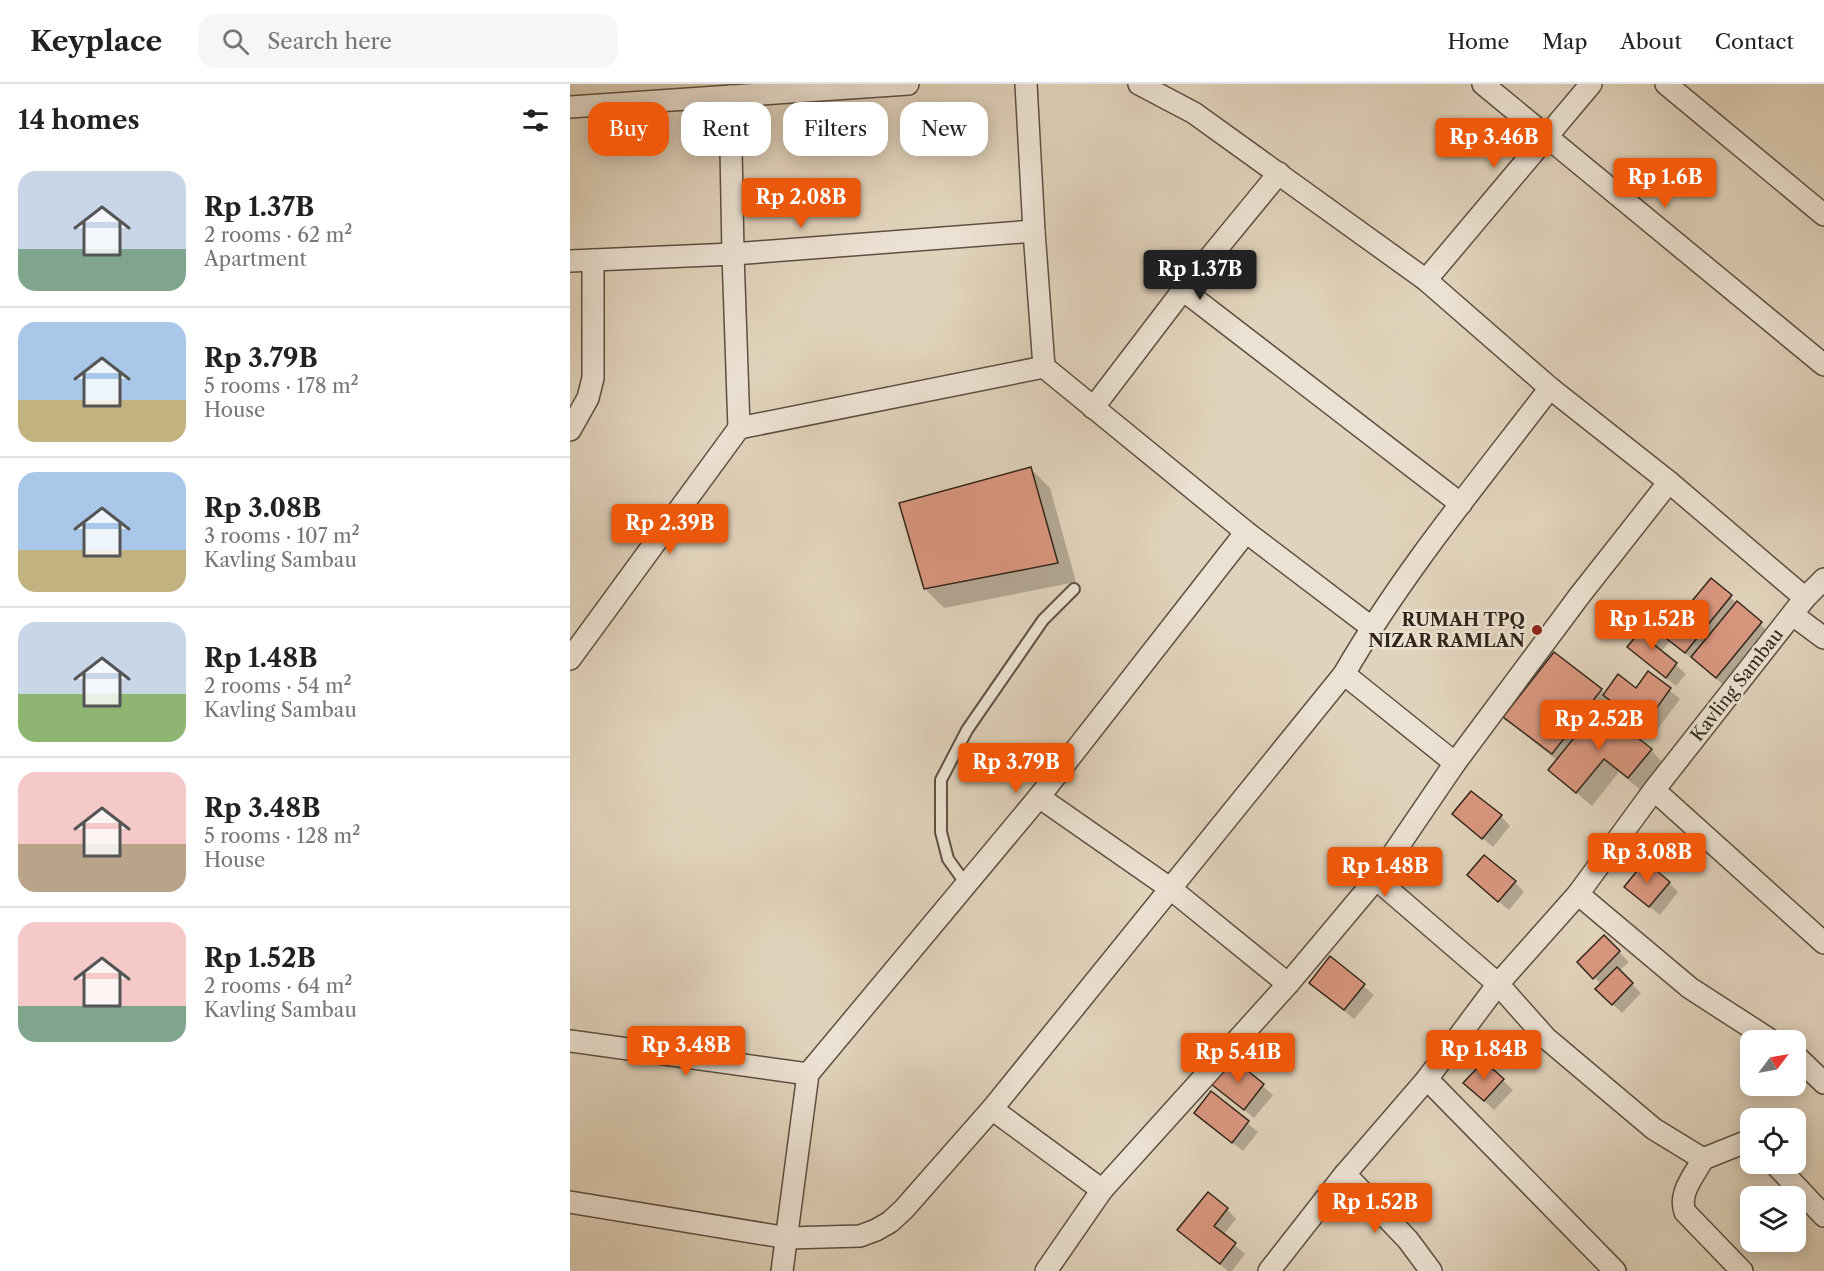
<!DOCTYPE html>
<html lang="en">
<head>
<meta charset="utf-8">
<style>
  :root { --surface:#fff; --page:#f6f6f6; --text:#222; --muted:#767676; --line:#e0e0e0; --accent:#ea580c }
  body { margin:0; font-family:"Libre Caslon Text",serif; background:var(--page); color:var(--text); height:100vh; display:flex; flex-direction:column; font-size:22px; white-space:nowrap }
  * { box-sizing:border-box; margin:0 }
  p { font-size:20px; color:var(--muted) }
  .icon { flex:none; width:33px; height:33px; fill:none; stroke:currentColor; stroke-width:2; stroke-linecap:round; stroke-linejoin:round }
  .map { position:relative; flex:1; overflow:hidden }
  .panel { display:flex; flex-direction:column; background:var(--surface); width:570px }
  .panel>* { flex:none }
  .top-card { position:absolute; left:18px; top:18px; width:570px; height:54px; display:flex; gap:12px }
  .needle { width:39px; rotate:58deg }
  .buttons { position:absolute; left:1170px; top:946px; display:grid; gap:12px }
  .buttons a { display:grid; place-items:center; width:66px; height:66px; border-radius:12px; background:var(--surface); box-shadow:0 3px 15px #0003; font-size:30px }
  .price { position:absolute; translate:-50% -51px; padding:0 14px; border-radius:6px; background:var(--accent); color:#fff; font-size:20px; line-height:39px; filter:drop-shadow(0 2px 3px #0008) }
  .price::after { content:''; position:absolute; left:50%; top:36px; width:18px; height:14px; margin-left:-9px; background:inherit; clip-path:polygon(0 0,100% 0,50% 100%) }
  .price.active { background:#222; color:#fff }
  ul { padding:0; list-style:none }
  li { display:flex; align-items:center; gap:18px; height:150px; padding:0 18px }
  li+li { border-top:2px solid var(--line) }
  li span { display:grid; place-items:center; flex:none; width:168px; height:120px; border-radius:18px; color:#555 }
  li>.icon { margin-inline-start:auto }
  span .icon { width:72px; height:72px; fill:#fffc; stroke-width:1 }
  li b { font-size:26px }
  h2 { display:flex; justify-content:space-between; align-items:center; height:72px; padding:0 18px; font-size:26px }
  .chip { padding:0 21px; border-radius:18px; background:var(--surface); box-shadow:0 3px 15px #0003; font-size:21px; line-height:54px }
  .chip.active { background:var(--accent); color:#fff }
  header { display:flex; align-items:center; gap:36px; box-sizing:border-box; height:84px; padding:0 30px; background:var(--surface); border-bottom:2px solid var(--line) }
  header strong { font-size:28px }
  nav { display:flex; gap:33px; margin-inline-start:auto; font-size:21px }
  .search { width:420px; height:54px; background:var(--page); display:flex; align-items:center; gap:15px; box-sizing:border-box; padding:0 21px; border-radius:18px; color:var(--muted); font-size:22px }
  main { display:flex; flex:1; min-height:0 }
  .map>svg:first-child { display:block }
</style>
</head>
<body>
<header>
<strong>Keyplace</strong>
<div class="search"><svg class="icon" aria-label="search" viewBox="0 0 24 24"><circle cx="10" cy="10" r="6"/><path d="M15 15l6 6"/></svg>Search here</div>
<nav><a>Home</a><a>Map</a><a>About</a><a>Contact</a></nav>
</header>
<main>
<section class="panel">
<h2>14 homes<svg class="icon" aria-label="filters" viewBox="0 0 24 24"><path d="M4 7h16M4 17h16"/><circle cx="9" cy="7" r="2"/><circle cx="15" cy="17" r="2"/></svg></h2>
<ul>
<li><span style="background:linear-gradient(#c9d6e8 65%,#7fa58c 0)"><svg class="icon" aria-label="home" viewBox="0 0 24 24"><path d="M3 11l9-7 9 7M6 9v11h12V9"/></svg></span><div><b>Rp 1.37B</b><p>2 rooms · 62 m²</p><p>Apartment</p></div></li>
<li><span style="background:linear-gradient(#a9c7e8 65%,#c2b280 0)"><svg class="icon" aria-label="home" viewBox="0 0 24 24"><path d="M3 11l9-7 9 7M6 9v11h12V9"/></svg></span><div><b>Rp 3.79B</b><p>5 rooms · 178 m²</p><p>House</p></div></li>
<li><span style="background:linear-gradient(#a9c7e8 65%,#c2b280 0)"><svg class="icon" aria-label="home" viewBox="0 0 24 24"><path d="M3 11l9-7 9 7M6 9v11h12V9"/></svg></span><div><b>Rp 3.08B</b><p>3 rooms · 107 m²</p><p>Kavling Sambau</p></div></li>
<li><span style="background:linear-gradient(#c9d6e8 60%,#8fb573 0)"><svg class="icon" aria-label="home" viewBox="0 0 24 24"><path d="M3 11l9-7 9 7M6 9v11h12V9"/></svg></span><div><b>Rp 1.48B</b><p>2 rooms · 54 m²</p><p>Kavling Sambau</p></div></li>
<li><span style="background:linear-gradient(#f6c9c9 60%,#b9a48a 0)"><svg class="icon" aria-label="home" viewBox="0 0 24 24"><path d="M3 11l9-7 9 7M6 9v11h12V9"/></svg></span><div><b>Rp 3.48B</b><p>5 rooms · 128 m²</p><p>House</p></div></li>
<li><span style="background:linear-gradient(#f6c9c9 70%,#7fa58c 0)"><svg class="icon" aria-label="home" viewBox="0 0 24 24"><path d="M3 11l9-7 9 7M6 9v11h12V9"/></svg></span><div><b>Rp 1.52B</b><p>2 rooms · 64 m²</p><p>Kavling Sambau</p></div></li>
</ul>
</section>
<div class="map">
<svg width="1254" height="1187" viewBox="0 0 1254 1187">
  <rect width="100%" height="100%" fill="#e1d3bb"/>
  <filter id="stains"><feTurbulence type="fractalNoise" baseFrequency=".00333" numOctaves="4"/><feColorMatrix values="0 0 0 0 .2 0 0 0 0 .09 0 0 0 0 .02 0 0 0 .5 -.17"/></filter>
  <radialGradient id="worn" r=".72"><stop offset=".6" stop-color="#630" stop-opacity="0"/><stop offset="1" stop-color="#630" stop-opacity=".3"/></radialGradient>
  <g fill="#0003">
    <polygon points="461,385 480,404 506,498 374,524 355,505"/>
    <polygon points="1141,496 1200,549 1156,603 1100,557 1091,568 1116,590 1106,602 1069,572 1078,540 1094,554"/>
    <polygon points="984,570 1036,610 1066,606 1078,589 1110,615 1084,650 1045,621 1037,631 1081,666 1095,681 1073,708 1049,688 1022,722 980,686 988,677 950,647 935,633"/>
    <polygon points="884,730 931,732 940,742 923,763"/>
    <polygon points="945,798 954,808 939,826 909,801"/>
    <polygon points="1099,799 1108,808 1090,831 1066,812"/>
    <polygon points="1034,853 1059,878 1049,887 1071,909 1052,929 1027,905 1032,901 1009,878"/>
    <polygon points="760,874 804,911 784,935 751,908"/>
    <polygon points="924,949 950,973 940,985 913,960"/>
    <polygon points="662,976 703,1011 684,1034 653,1009"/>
    <polygon points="914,979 943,1006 924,1026 905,1008"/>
    <polygon points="641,1009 688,1048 673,1067 626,1029"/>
    <polygon points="657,1125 666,1135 653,1151 675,1170 662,1187 658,1187 619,1155"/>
  </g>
  <g fill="#da9780" stroke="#312519" stroke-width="1.5">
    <polygon points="461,383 488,479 354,505 329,419"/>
    <polygon points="1141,494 1162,511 1115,569 1093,552"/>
    <polygon points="1167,517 1192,538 1146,594 1121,573"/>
    <polygon points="1078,538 1090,548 1082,559 1107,579 1096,594 1057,563"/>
    <polygon points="984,568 1032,605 982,670 933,633"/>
    <polygon points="1078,587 1101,604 1074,642 1033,611 1048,590 1066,604"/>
    <polygon points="1029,623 1082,665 1058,694 1034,675 1006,709 978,686"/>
    <polygon points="901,707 932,731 912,755 882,730"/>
    <polygon points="914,771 946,797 928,818 897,791"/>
    <polygon points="1075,777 1100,798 1079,823 1054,803"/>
    <polygon points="1034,851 1050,867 1023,895 1007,878"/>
    <polygon points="760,872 795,900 774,926 739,899"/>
    <polygon points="1047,883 1063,899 1042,921 1025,905"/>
    <polygon points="924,947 947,968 934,982 911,960"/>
    <polygon points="662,974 694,1000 674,1026 641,1000"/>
    <polygon points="914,977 934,995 914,1017 893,999"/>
    <polygon points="641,1007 679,1037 662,1059 624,1029"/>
    <polygon points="638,1108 658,1124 644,1142 666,1159 650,1180 607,1146"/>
  </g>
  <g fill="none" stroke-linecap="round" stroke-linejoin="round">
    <g stroke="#5d5042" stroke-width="14">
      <polyline id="lane" points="396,800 378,775 371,748 371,696 397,646 473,536 504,505"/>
    </g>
    <g stroke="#5d5042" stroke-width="24">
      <g id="street">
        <polyline points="456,0 464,147 474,283 676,448 801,543"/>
        <polyline points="569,0 624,29 856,196 980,304 1099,398 1235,514"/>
        <polyline points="913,0 1254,281"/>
        <polyline points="1096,0 1254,131"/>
        <polyline points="160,12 163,170 169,344 474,283"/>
        <polyline points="0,23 338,0"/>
        <polyline points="0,177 163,170 464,147"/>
        <polyline points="856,196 1021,0"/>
        <polyline points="613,206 891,420"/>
        <polyline points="523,324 613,206 709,89"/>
        <polyline points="0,346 18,314 23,294 23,176"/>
        <polyline points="1223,531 1254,554"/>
        <polyline points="0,575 169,344"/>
        <polyline points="774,590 885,679"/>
        <polyline points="1084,706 1254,859"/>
        <polyline points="469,713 601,805 718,900"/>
        <polyline points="806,795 928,900 976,954 1084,1045 1133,1075 1173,1059 1180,1059"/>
        <polyline points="1008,810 1120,904 1202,957"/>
        <polyline points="0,957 238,990"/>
        <polyline points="1226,972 1254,999"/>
        <polyline points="857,995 1045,1187"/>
        <polyline points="422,1025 532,1106"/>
        <path d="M1133 1075C1124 1092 1108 1109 1115 1128L1172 1187"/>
        <polyline points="1205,1080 1254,1132"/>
        <polyline points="775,1090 838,1156 861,1187"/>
        <path d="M0 1118 218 1154 290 1152 306 1146 320 1138 334 1125 422 1025 774 590C833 488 909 397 980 304"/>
        <polyline points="212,1187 238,990 469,713 676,448"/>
        <polyline points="476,1187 532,1106 718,900 806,795 885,679 1010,511 1099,398"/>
        <polyline points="699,1187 775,1090 857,995 928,900 1008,810 1084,706 1235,514 1254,495"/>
      </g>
    </g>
    <use href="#lane" stroke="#ece2d3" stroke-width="10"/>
    <use href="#street" stroke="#ece2d3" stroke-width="21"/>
  </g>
  <circle fill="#8f2418" stroke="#ece2d3" stroke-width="2" cx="967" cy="546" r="6"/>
  <g text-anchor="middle" stroke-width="5" stroke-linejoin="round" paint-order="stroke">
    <g font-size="18" font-weight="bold" fill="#312519" stroke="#ece2d3" text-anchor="end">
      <text x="955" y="542">RUMAH TPQ<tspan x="955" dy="21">NIZAR RAMLAN</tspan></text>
    </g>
    <g font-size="18" fill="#312519" stroke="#ece2d3">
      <text transform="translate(1167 601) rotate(-52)" y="6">Kavling Sambau</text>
    </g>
  </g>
  <rect width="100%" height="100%" filter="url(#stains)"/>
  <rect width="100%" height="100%" fill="url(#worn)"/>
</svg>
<div class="buttons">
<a><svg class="needle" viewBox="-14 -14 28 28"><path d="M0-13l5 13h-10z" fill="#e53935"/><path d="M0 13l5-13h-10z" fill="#767676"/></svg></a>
<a><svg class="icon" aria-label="locate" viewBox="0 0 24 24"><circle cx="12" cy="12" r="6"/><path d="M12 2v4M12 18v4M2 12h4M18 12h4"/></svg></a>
<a><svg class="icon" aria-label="layers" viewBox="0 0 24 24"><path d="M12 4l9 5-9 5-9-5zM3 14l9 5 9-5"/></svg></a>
</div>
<b class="price" style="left:924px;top:85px">Rp 3.46B</b>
<b class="price" style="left:1095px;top:125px">Rp 1.6B</b>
<b class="price" style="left:231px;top:145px">Rp 2.08B</b>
<b class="price active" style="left:630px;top:217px">Rp 1.37B</b>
<b class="price" style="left:100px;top:471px">Rp 2.39B</b>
<b class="price" style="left:1082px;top:567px">Rp 1.52B</b>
<b class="price" style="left:1029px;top:667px">Rp 2.52B</b>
<b class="price" style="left:446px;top:710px">Rp 3.79B</b>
<b class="price" style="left:1077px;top:800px">Rp 3.08B</b>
<b class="price" style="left:815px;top:814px">Rp 1.48B</b>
<b class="price" style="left:116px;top:993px">Rp 3.48B</b>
<b class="price" style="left:914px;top:997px">Rp 1.84B</b>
<b class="price" style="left:668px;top:1000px">Rp 5.41B</b>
<b class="price" style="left:805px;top:1150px">Rp 1.52B</b>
<div class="top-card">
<a class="chip active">Buy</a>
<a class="chip">Rent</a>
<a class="chip">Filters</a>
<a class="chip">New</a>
</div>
</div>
</main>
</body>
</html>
